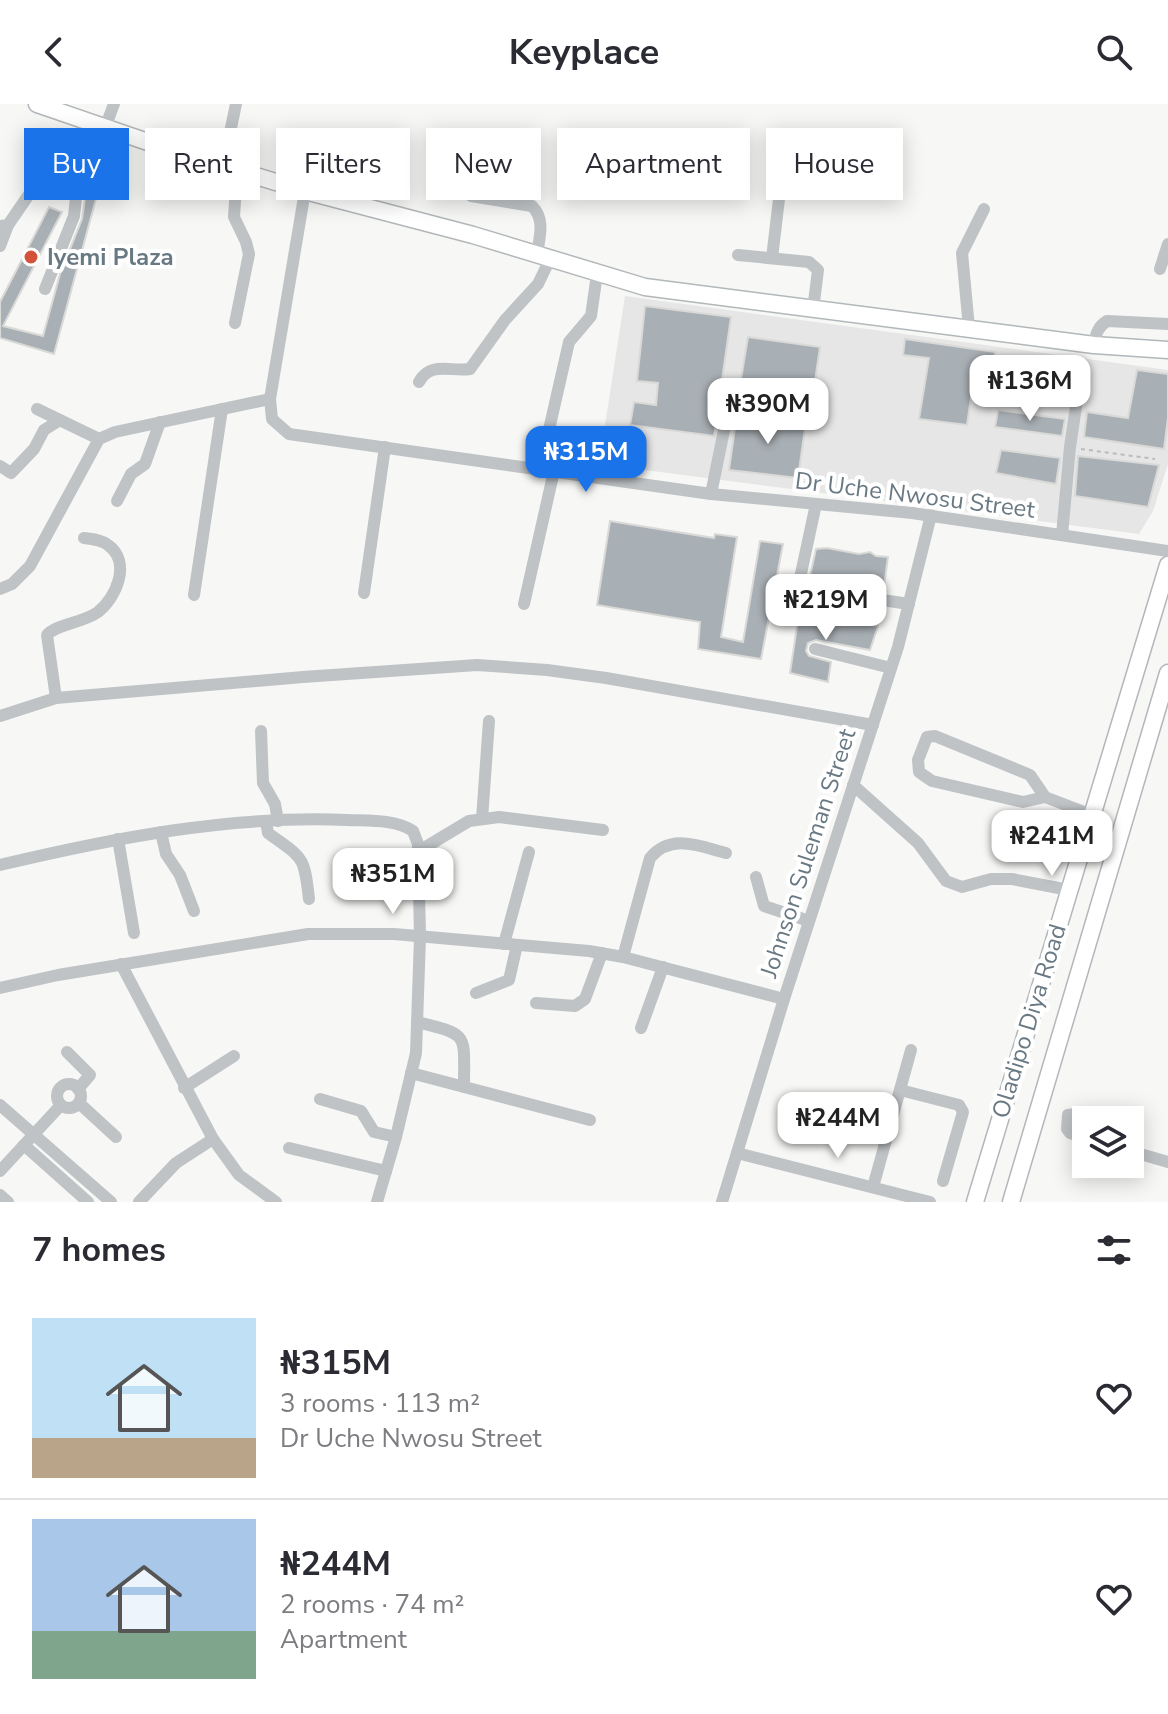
<!DOCTYPE html>
<html lang="en">
<head>
<meta charset="utf-8">
<style>
  :root { --surface:#fff; --page:#f7f7f7; --text:#2b2b33; --muted:#7c7c81; --line:#e1e1e2; --accent:#1a73e8 }
  body { margin:0; font-family:"Nunito Sans",sans-serif; background:var(--page); color:var(--text); height:100vh; display:flex; flex-direction:column; font-size:30px; white-space:nowrap }
  * { box-sizing:border-box; margin:0 }
  p { font-size:26px; color:var(--muted) }
  .icon { flex:none; width:44px; height:44px; fill:none; stroke:currentColor; stroke-width:2; stroke-linecap:round; stroke-linejoin:round }
  .map { position:relative; height:1098px; overflow:hidden }
  .side { display:flex; flex-direction:column; background:var(--surface); flex:1 }
  .side>* { flex:none }
  .guide { position:absolute; left:24px; top:24px; width:1120px; height:72px; display:flex; gap:16px }
  .buttons { position:absolute; left:1072px; top:1002px; display:grid; gap:16px }
  .buttons a { display:grid; place-items:center; width:72px; height:72px; border-radius:0px; background:var(--surface); box-shadow:0 4px 20px #0003; font-size:40px }
  .price { position:absolute; translate:-50% -68px; padding:0 18px; border-radius:16px; background:#fff; color:#222; font-size:26px; line-height:52px; filter:drop-shadow(0 2px 4px #0008) }
  .price::after { content:''; position:absolute; left:50%; top:48px; width:24px; height:18px; margin-left:-12px; background:inherit; clip-path:polygon(0 0,100% 0,50% 100%) }
  .price.on { background:var(--accent); color:#fff }
  ul { padding:0; list-style:none }
  li { display:flex; align-items:center; gap:24px; height:200px; padding:0 32px }
  li+li { border-top:2px solid var(--line) }
  li span { display:grid; place-items:center; flex:none; width:224px; height:160px; border-radius:0px; color:#555 }
  li>.icon { margin-inline-start:auto }
  span .icon { width:96px; height:96px; fill:#fffc; stroke-width:1 }
  li b { font-size:34px }
  h2 { display:flex; justify-content:space-between; align-items:center; height:96px; padding:0 32px; font-size:34px }
  .tag { padding:0 28px; border-radius:0px; background:var(--surface); box-shadow:0 4px 20px #0003; font-size:28px; line-height:72px }
  .tag.on { background:var(--accent); color:#fff }
  header { display:flex; justify-content:space-between; align-items:center; height:104px; padding:0 32px; background:var(--surface); font-size:36px; font-weight:700 }
  .map>svg:first-child { display:block }
</style>
</head>
<body>
<header><svg class="icon" aria-label="back" viewBox="0 0 24 24"><path d="M15 5l-7 7 7 7"/></svg>Keyplace<svg class="icon" aria-label="search" viewBox="0 0 24 24"><circle cx="10" cy="10" r="6"/><path d="M15 15l6 6"/></svg></header>
<div class="map">
<svg width="1168" height="1098" viewBox="0 0 1168 1098">
  <rect width="100%" height="100%" fill="#f7f7f5"/>
  <polygon fill="#e5e6e5" points="625,192 1168,266 1168,360 1153,407 1139,430 599,360"/>
  <g fill="#a9b0b5" stroke="#d9d9d7" stroke-width="2">
    <polygon points="86,88 97,91 54,250 0,234 0,198 49,103 62,108 3,222 43,232 60,170 82,115"/>
    <polygon points="645,202 731,213 714,332 630,321 634,298 656,301 658,279 637,277"/>
    <polygon points="748,233 820,243 813,291 740,281"/>
    <polygon points="905,235 995,248 994,261 976,259 967,321 919,315 929,254 903,251"/>
    <polygon points="1137,266 1168,270 1168,314 1164,345 1084,333 1087,308 1128,314"/>
    <polygon points="998,306 1065,315 1062,332 995,323"/>
    <polygon points="737,309 806,317 798,374 729,366"/>
    <polygon points="1001,346 1060,354 1056,380 996,369"/>
    <polygon points="1078,352 1159,361 1148,403 1075,392"/>
    <polygon points="610,417 714,434 715,430 737,433 721,533 743,538 760,437 783,440 761,555 698,545 700,518 597,501"/>
    <polygon points="827,444 859,450 870,448 876,452 888,453 884,482 886,487 809,476 816,445"/>
    <polygon points="799,509 869,520 878,522 870,546 816,536 808,539 806,547 809,552 831,558 828,578 790,569"/>
  </g>
  <g fill="none" stroke-linecap="round" stroke-linejoin="round">
    <g stroke="#b2b7ba" stroke-width="19">
      <g id="major">
        <polyline points="37,0 174,47 305,87 473,131 645,183 1094,241 1168,246"/>
        <polyline points="975,1098 1168,461"/>
        <polyline points="1011,1098 1168,569"/>
      </g>
    </g>
    <polyline stroke="#b9bcbe" stroke-width="2" stroke-dasharray="4 4" stroke-linecap="butt" points="1081,345 1155,355"/>
    <g stroke="#bfc3c6" stroke-width="12">
      <polyline points="105,24 114,0"/>
      <polyline points="223,62 236,0"/>
      <polyline points="305,87 270,295 272,315 289,330 711,390 912,409 1168,447"/>
      <path d="M471 92 532 102C546 116 539 134 537 151"/>
      <polyline points="0,122 8,121 30,89 40,82 76,48"/>
      <polyline points="0,142 8,121"/>
      <polyline points="738,151 809,158 818,166 813,206"/>
      <polyline points="772,154 779,95"/>
      <polyline points="1160,165 1168,140"/>
      <polyline points="45,185 74,112 79,65 76,48 86,17"/>
      <polyline points="235,219 249,150 246,138 234,113 237,66"/>
      <polyline points="969,224 962,149 984,105"/>
      <path d="M1094 241C1096 231 1097 223 1107 217L1168 220"/>
      <path d="M419 278C430 257 451 268 470 265L505 216 538 180 550 155"/>
      <polyline points="37,305 99,335"/>
      <polyline points="0,362 11,369 34,345 44,326 60,316"/>
      <polyline points="540,365 569,238 591,212 597,170"/>
      <polyline points="711,390 731,292"/>
      <polyline points="117,397 131,370 145,360 160,318"/>
      <polyline points="816,400 799,479 802,484 909,500"/>
      <polyline points="1062,431 1070,343 1081,269"/>
      <polyline points="0,485 12,480 30,462 99,335 115,328 270,295"/>
      <polyline points="364,489 385,343"/>
      <polyline points="194,491 222,305"/>
      <polyline points="524,500 554,367"/>
      <polyline points="815,545 891,564"/>
      <path d="M56 594 47 531C56 520 83 519 98 508 116 494 132 458 108 441 102 436 93 435 84 434"/>
      <polyline points="0,612 56,594 303,573 477,561 547,566 606,574 873,621"/>
      <polyline points="261,627 263,679 275,700 278,717"/>
      <polyline points="853,681 918,739 946,777 962,783 991,775 1012,775 1069,786"/>
      <polyline points="1045,693 1030,671 935,632 927,633 918,656 919,668 932,677 1023,698 1045,693 1092,711"/>
      <polyline points="482,715 489,617"/>
      <path d="M266 718 268 729C303 755 304 750 309 795"/>
      <polyline points="161,728 166,750 180,771 194,807"/>
      <polyline points="118,735 134,829"/>
      <polyline points="419,747 469,717 499,713 603,726"/>
      <path d="M0 761C114 734 230 711 347 716 368 717 395 715 413 727L418 740 420 833 416 949 396 1033 377 1098"/>
      <polyline points="756,773 764,802 809,817"/>
      <polyline points="504,840 529,748"/>
      <path d="M623 853 650 754C671 729 699 742 726 749"/>
      <polyline points="121,860 213,1035 239,1071 276,1098"/>
      <polyline points="0,884 58,871 308,830 394,830 589,847 623,853 784,895"/>
      <polyline points="476,889 509,876 517,841"/>
      <polyline points="536,899 575,902 585,895 602,849"/>
      <path d="M417 918C470 931 464 929 464 983"/>
      <polyline points="641,924 663,863"/>
      <polyline points="67,948 90,971 78,985"/>
      <polyline points="411,969 590,1016"/>
      <circle cx="69" cy="992" r="12"/>
      <polyline points="184,984 234,952"/>
      <polyline points="900,986 959,1001 963,1008 943,1077"/>
      <polyline points="320,995 361,1007 374,1028 396,1033"/>
      <polyline points="79,999 116,1033"/>
      <polyline points="0,1001 111,1098"/>
      <polyline points="1086,1034 1070,1029 1067,1025 1068,1011 1075,1010 1099,1016"/>
      <polyline points="24,1041 88,1098"/>
      <polyline points="289,1044 386,1067"/>
      <polyline points="1130,1047 1168,1058"/>
      <polyline points="737,1049 930,1098"/>
      <polyline points="0,1067 61,1001"/>
      <polyline points="873,1083 911,946"/>
      <polyline points="0,1091 8,1098"/>
      <polyline points="139,1098 176,1059 213,1035"/>
      <polyline points="722,1098 784,895 898,543 931,411"/>
    </g>
    <use href="#major" stroke="#fff" stroke-width="16"/>
  </g>
  <circle fill="#d2523a" stroke="#fff" stroke-width="3" cx="31" cy="153" r="8"/>
  <g text-anchor="middle" stroke-width="8" stroke-linejoin="round" paint-order="stroke">
    <g font-size="24" font-weight="bold" fill="#697983" stroke="#fff" text-anchor="start">
      <text x="47" y="161">Iyemi Plaza</text>
    </g>
    <g font-size="24" fill="#697983" stroke="#fff">
      <text transform="translate(915 391) rotate(7)" y="8">Dr Uche Nwosu Street</text>
      <text transform="translate(808 749) rotate(-72)" y="8">Johnson Suleman Street</text>
      <text transform="translate(1029 917) rotate(-73)" y="8">Oladipo Diya Road</text>
    </g>
  </g>
</svg>
<div class="buttons">
<a><svg class="icon" aria-label="layers" viewBox="0 0 24 24"><path d="M12 4l9 5-9 5-9-5zM3 14l9 5 9-5"/></svg></a>
</div>
<b class="price" style="left:1030px;top:319px">₦136M</b>
<b class="price" style="left:768px;top:342px">₦390M</b>
<b class="price on" style="left:586px;top:390px">₦315M</b>
<b class="price" style="left:826px;top:538px">₦219M</b>
<b class="price" style="left:1052px;top:774px">₦241M</b>
<b class="price" style="left:393px;top:812px">₦351M</b>
<b class="price" style="left:838px;top:1056px">₦244M</b>
<div class="guide">
<a class="tag on">Buy</a>
<a class="tag">Rent</a>
<a class="tag">Filters</a>
<a class="tag">New</a>
<a class="tag">Apartment</a>
<a class="tag">House</a>
</div>
</div>
<section class="side">
<h2>7 homes<svg class="icon" aria-label="filters" viewBox="0 0 24 24"><path d="M4 7h16M4 17h16"/><circle cx="9" cy="7" r="2"/><circle cx="15" cy="17" r="2"/></svg></h2>
<ul>
<li><span style="background:linear-gradient(#bfe0f5 75%,#b9a48a 0)"><svg class="icon" aria-label="home" viewBox="0 0 24 24"><path d="M3 11l9-7 9 7M6 9v11h12V9"/></svg></span><div><b>₦315M</b><p>3 rooms · 113 m²</p><p>Dr Uche Nwosu Street</p></div><svg class="icon" aria-label="heart" viewBox="0 0 24 24"><path d="M12 20l-8-8c-3-5 5-10 8-4 3-6 11-1 8 4z"/></svg></li>
<li><span style="background:linear-gradient(#a9c7e8 70%,#7fa58c 0)"><svg class="icon" aria-label="home" viewBox="0 0 24 24"><path d="M3 11l9-7 9 7M6 9v11h12V9"/></svg></span><div><b>₦244M</b><p>2 rooms · 74 m²</p><p>Apartment</p></div><svg class="icon" aria-label="heart" viewBox="0 0 24 24"><path d="M12 20l-8-8c-3-5 5-10 8-4 3-6 11-1 8 4z"/></svg></li>
</ul>
</section>
</body>
</html>
